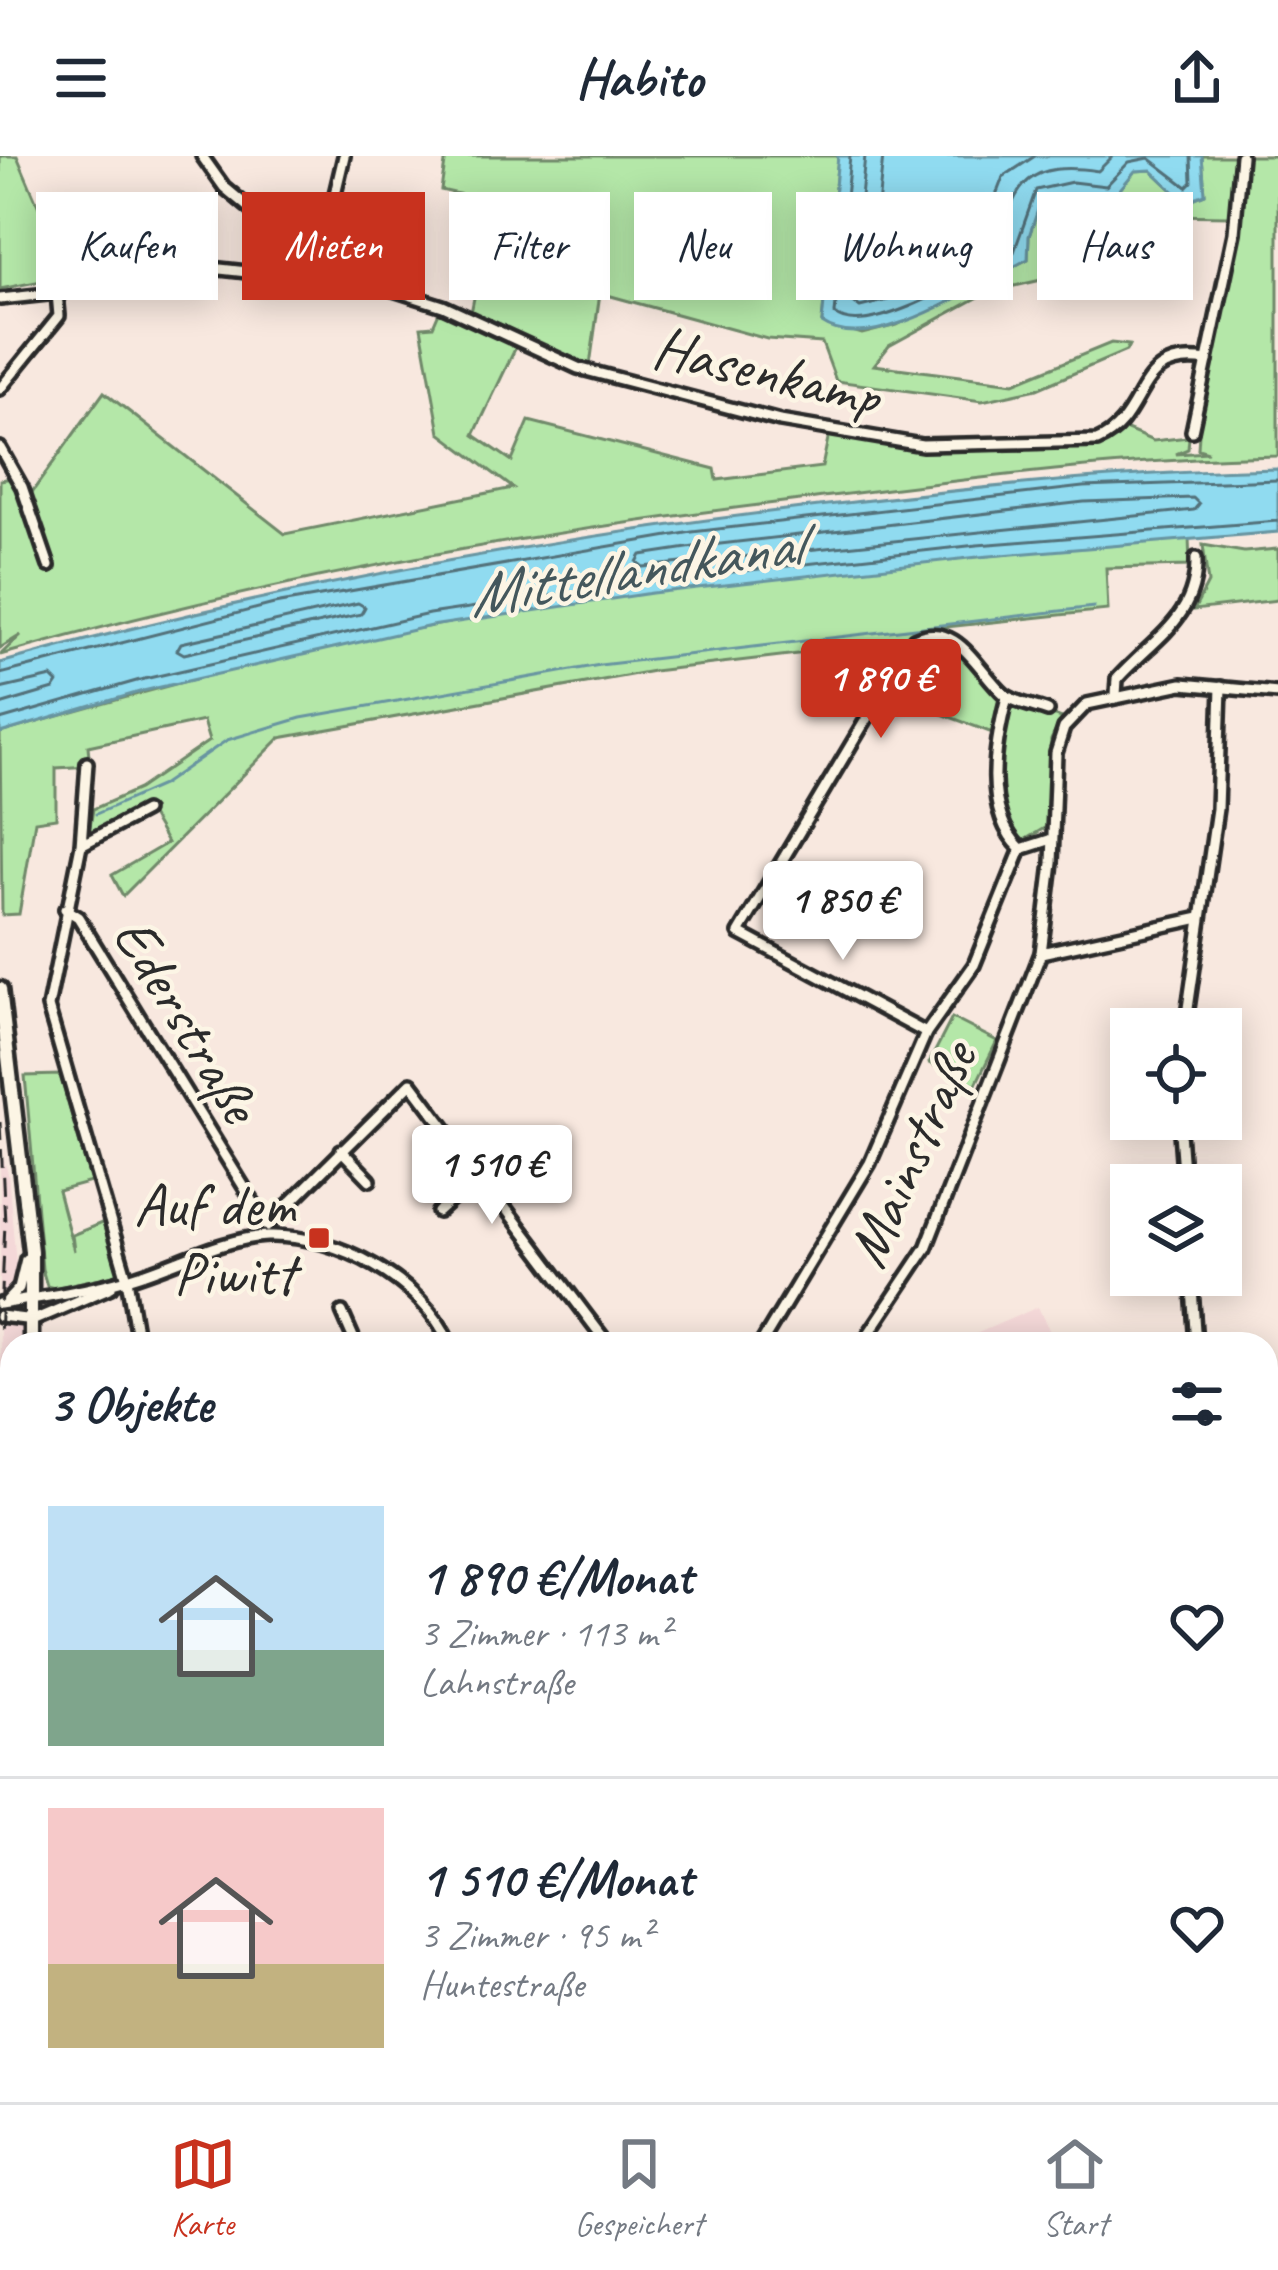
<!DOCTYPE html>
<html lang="de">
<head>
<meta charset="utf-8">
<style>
  :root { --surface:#fff; --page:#f2f2f3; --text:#1f2937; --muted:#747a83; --line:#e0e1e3; --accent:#c8321e }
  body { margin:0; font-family:Caveat,sans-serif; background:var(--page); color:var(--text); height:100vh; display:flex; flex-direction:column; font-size:45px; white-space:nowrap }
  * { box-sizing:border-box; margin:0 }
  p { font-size:39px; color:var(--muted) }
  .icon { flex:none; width:66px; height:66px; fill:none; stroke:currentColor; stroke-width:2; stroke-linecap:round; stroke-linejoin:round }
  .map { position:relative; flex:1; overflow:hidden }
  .sheet { position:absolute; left:0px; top:1176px; width:1278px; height:771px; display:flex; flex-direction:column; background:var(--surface); border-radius:36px 36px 0 0; box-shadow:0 6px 30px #0003 }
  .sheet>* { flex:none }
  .hud { position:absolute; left:36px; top:36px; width:1206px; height:108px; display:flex; gap:24px }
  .controls { position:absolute; left:1110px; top:852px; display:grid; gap:24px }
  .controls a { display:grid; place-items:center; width:132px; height:132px; border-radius:0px; background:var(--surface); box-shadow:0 6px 30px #0003; font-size:60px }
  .price { position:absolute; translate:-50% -102px; padding:0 27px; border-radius:12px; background:#fff; color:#222; font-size:39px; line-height:78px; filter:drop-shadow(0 3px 6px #0008) }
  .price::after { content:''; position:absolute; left:50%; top:72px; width:36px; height:27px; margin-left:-18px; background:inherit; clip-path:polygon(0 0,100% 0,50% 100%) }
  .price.current { background:var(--accent); color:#fff }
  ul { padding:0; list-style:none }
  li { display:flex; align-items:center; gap:36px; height:300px; padding:0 48px }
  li+li { border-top:3px solid var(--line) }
  li span { display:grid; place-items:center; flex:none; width:336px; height:240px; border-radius:0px; color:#555 }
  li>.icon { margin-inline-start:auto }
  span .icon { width:144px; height:144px; fill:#fffc; stroke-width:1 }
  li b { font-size:51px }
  h2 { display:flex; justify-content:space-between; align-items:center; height:144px; padding:0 48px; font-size:51px }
  .pill { padding:0 42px; border-radius:0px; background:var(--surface); box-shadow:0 6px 30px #0003; font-size:42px; line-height:108px }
  .pill.current { background:var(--accent); color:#fff }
  header { display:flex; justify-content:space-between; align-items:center; height:156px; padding:0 48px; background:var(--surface); font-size:54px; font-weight:700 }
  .dock { display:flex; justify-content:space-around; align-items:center; height:168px; border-top:3px solid var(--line); background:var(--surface); font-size:33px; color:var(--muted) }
  .dock a { display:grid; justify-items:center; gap:6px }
  .dock .current { color:var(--accent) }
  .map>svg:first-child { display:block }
</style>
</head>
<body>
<header><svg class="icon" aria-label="menu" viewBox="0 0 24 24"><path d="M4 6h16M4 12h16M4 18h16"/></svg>Habito<svg class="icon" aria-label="share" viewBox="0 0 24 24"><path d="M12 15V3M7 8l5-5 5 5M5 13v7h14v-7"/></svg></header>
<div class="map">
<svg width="1278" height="1946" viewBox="0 0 1278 1946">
  <rect width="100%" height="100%" fill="#f8e8df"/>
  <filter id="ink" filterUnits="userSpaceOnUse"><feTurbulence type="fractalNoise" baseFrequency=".00833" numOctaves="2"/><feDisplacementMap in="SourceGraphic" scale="24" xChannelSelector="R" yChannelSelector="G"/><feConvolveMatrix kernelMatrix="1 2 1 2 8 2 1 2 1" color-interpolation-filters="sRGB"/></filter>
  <g filter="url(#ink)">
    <g fill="#f4d8d8">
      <polygon points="0,992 8,1017 23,1188 12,1188 12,1263 0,1283"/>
      <polygon points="1038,1151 1056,1188 949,1188 978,1177"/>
    </g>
    <g fill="#b4e7a8" stroke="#70896a" stroke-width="3">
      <polygon points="0,0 17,0 68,120 0,133"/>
      <polygon points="446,0 838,0 822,166 862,178 897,169 1028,103 1029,80 1041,45 1073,38 1112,42 1135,15 1151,14 1185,46 1205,38 1202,0 1235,0 1229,60 1160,59 1050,122 988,136 889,190 874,209 1014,227 1111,187 1129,189 1126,195 1037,233 982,245 836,225 822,187 767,183 600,137 590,209 471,157 493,46 441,34"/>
      <path d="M1247 0H1278V300C1117 303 960 324 800 344 525 377 267 423 0 499L21 479 0 492V324L19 321 30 339 104 236 285 378 513 332 440 277 421 171 433 170 440 154 516 191 474 279 512 305 529 265 715 313 717 324 822 311 829 278C884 288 1086 311 1125 273L1153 285 1189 281 1188 293 1176 298 1208 296 1198 293 1200 262 1240 65Z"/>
      <path d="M1189 381 1190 410 1106 412 1108 454 927 473 908 485 653 515 280 582 123 740 112 719 167 687 147 653 88 683 93 653 139 633 209 585 203 565 88 590 90 610 56 612V662L35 665 19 758 2 759 0 577C142 536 286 496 432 470 681 424 937 405 1189 381Z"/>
      <polygon points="1203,389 1244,396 1278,393 1278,444 1194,454 1208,427"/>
      <polygon points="931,480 953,486 1005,541 995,578 886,537 915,486"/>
      <path d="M1009 545 1062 562 1051 584 1046 671 1021 686C985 649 1000 590 1009 545Z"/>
      <polygon points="952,862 997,885 975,930 929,907"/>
      <polygon points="60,919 91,1026 58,1035 74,1095 72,1079 109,1064 125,1117 54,1132 47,1130 42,1113 25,920"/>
      <polygon points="12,1294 12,1438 0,1422 0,1307"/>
    </g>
    <g fill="#90dbf0" stroke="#6895a1" stroke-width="3">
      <path d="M838 0H1202L1205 38 1185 46 1151 14 1135 15 1113 42 1073 38 1041 45 1029 80 1028 103C980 127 872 202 822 167Z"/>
      <path d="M1278 313V376L978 401 652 437 431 470 143 535 0 577V507C278 430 558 379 845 347 990 330 1132 316 1278 313Z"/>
    </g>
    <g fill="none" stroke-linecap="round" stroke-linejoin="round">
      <g stroke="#53717a" stroke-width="3">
        <path d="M850 0 835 158C867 186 979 115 1014 96L1036 34 1072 26 1106 30 1129 6 1149 2 1187 31 1192 26 1191 0"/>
        <path d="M865 0 851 144 860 151 888 144 999 87C1016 25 1029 5 1098 15L1113 0"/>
        <polyline points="883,0 871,122 877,128 982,76 1003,21 1035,0"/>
        <polygon points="1193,342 1199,348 1194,354 643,411 637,406 641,399 694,391 1084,346"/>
        <polygon points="358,447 365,451 361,458 184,498 177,494 181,487"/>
        <polyline points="0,518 274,448 692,376 1083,331 1278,324"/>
        <polyline points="0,533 52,521 58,527 54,533 0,549"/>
        <polyline points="0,564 140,524 429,458 651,425 977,389 1278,365"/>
      </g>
      <g stroke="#6895a1" stroke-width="3">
        <polyline points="96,658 162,629 227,584 301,562 600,509 1094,451"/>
        <polyline points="0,1806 12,1786"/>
      </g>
      <g stroke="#2b2b2b" stroke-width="18">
        <g id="street">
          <polyline points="202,0 224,31 254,56 292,116"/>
          <polyline points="318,110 344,0"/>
          <path d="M0 143 57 137 175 108 265 118 318 110 443 150 578 212 780 265 922 289 1097 285C1150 262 1131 193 1207 205"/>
          <polyline points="0,233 59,160 57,137"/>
          <polyline points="1192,275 1234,77 1241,0"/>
          <polyline points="0,292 22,331 49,410"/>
          <path d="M1116 539 1117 523C1154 482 1198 462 1196 402"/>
          <path d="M1007 541C995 588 982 655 1021 693"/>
          <polyline points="87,607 81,689 48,851 127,1123 138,1188"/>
          <polyline points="81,689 145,655"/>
          <polyline points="65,753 78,761 268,1070"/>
          <polyline points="1041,797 1200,762"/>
          <polyline points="1185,873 1217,653 1221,531"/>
          <path d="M926 877 739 777 914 483C957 463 977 514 1004 538 1015 547 1034 550 1048 555"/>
          <polyline points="1179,963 1184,1029"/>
          <polyline points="341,994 370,1024"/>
          <polyline points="438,1056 480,1018"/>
          <polyline points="268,1069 411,927 608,1188"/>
          <polyline points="1191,1119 1196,1188"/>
          <polyline points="6,1146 19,1132 26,1103"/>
          <path d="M0 1148C43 1141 85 1135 127 1123 171 1111 222 1082 268 1080 337 1078 423 1125 450 1188"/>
          <polyline points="342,1156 356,1188"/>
          <polyline points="0,1160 34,1164 111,1131"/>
          <polyline points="761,1188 870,1007 926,877 974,809 1021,693 1052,683"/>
          <polyline points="862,1188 926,1092 1041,797 1052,707 1056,597 1064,572 1087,548 1182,528 1278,537"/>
          <polyline points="1266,1272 1278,1262"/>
          <polyline points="1266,1398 1278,1420"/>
          <polyline points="1266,1558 1278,1547"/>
          <polyline points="0,1824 12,1805"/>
          <polyline points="1266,1825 1278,1824"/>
          <polyline points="1266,1848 1278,1878"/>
          <polyline points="54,1935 61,1946"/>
          <polyline points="251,1935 257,1946"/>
          <polyline points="313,1935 319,1946"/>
          <polyline points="498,1935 501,1946"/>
          <polyline points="643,1935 649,1946"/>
          <polyline points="805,1935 811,1946"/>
          <polyline points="1002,1935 1010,1946"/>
          <polyline points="1135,1935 1142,1946"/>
          <polyline points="8,1946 30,1935"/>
          <polyline points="1080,1946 1091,1935"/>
        </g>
      </g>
      <g stroke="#2b2b2b" stroke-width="21">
        <g id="secondary">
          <polyline points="0,833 31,1095 31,1188"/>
          <polyline points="0,1288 12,1265"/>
        </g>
      </g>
      <use href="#street" stroke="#fcf5e5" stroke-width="9"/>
      <use href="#secondary" stroke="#fcf5e5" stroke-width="12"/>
      <g stroke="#2b2b2b" stroke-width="3" stroke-dasharray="18 9" stroke-linecap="butt">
        <polyline points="0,966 5,1067 0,1181"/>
        <polyline points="0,1460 12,1462"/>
        <polyline points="0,1627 12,1624"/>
        <polyline points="0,1646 12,1644"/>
        <polyline points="1266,1670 1278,1670"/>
        <polyline points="1266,1711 1278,1713"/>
        <polyline points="410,1935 416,1946"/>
      </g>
    </g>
  </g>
  <rect fill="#c8321e" stroke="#fcf5e5" stroke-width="4.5" x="307" y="1070" width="24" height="24" rx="6"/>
  <g text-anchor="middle" stroke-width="9" stroke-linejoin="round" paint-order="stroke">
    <g font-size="60" fill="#2b2b2b" stroke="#fcf5e5">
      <text transform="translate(767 214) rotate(13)" y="21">Hasenkamp</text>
      <text transform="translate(188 863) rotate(59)" y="21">Ederstraße</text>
      <text transform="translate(910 998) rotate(-66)" y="21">Mainstraße</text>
    </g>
    <g font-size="60" fill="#2b2b2b" stroke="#fcf5e5" text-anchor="end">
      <text x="295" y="1069">Auf dem<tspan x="295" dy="69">Piwitt</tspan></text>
    </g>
    <g font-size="63" font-style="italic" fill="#44575c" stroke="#fcf5e5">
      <text transform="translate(634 412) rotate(-9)" y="22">Mittellandkanal</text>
    </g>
  </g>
</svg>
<div class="controls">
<a><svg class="icon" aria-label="locate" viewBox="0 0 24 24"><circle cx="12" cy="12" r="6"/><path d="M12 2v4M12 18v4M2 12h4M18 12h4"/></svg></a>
<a><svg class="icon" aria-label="layers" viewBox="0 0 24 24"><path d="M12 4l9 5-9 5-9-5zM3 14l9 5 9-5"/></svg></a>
</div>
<b class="price current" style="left:881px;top:585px">1 890 €</b>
<b class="price" style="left:843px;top:807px">1 850 €</b>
<b class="price" style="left:492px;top:1071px">1 510 €</b>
<div class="hud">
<a class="pill">Kaufen</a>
<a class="pill current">Mieten</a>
<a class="pill">Filter</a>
<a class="pill">Neu</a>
<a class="pill">Wohnung</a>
<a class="pill">Haus</a>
</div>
<section class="sheet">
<h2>3 Objekte<svg class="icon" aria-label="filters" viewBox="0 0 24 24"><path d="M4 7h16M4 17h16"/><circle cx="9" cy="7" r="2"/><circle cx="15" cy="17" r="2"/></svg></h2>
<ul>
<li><span style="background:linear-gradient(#bfe0f5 60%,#7fa58c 0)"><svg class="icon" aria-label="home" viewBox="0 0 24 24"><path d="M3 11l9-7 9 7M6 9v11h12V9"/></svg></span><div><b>1 890 €/Monat</b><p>3 Zimmer · 113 m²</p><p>Lahnstraße</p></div><svg class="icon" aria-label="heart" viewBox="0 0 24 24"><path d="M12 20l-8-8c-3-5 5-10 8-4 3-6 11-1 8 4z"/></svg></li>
<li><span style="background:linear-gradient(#f6c9c9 65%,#c2b280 0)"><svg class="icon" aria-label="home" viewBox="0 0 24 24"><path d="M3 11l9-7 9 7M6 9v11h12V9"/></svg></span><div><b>1 510 €/Monat</b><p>3 Zimmer · 95 m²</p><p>Huntestraße</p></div><svg class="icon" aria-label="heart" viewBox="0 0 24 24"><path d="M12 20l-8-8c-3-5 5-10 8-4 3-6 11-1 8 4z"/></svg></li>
</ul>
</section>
</div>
<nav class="dock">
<a class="current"><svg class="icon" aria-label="map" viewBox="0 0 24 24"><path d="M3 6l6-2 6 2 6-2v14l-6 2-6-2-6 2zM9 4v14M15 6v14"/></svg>Karte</a>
<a><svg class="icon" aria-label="saved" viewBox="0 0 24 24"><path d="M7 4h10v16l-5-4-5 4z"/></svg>Gespeichert</a>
<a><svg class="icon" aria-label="home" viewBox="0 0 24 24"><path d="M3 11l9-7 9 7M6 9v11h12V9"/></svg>Start</a>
</nav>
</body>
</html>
